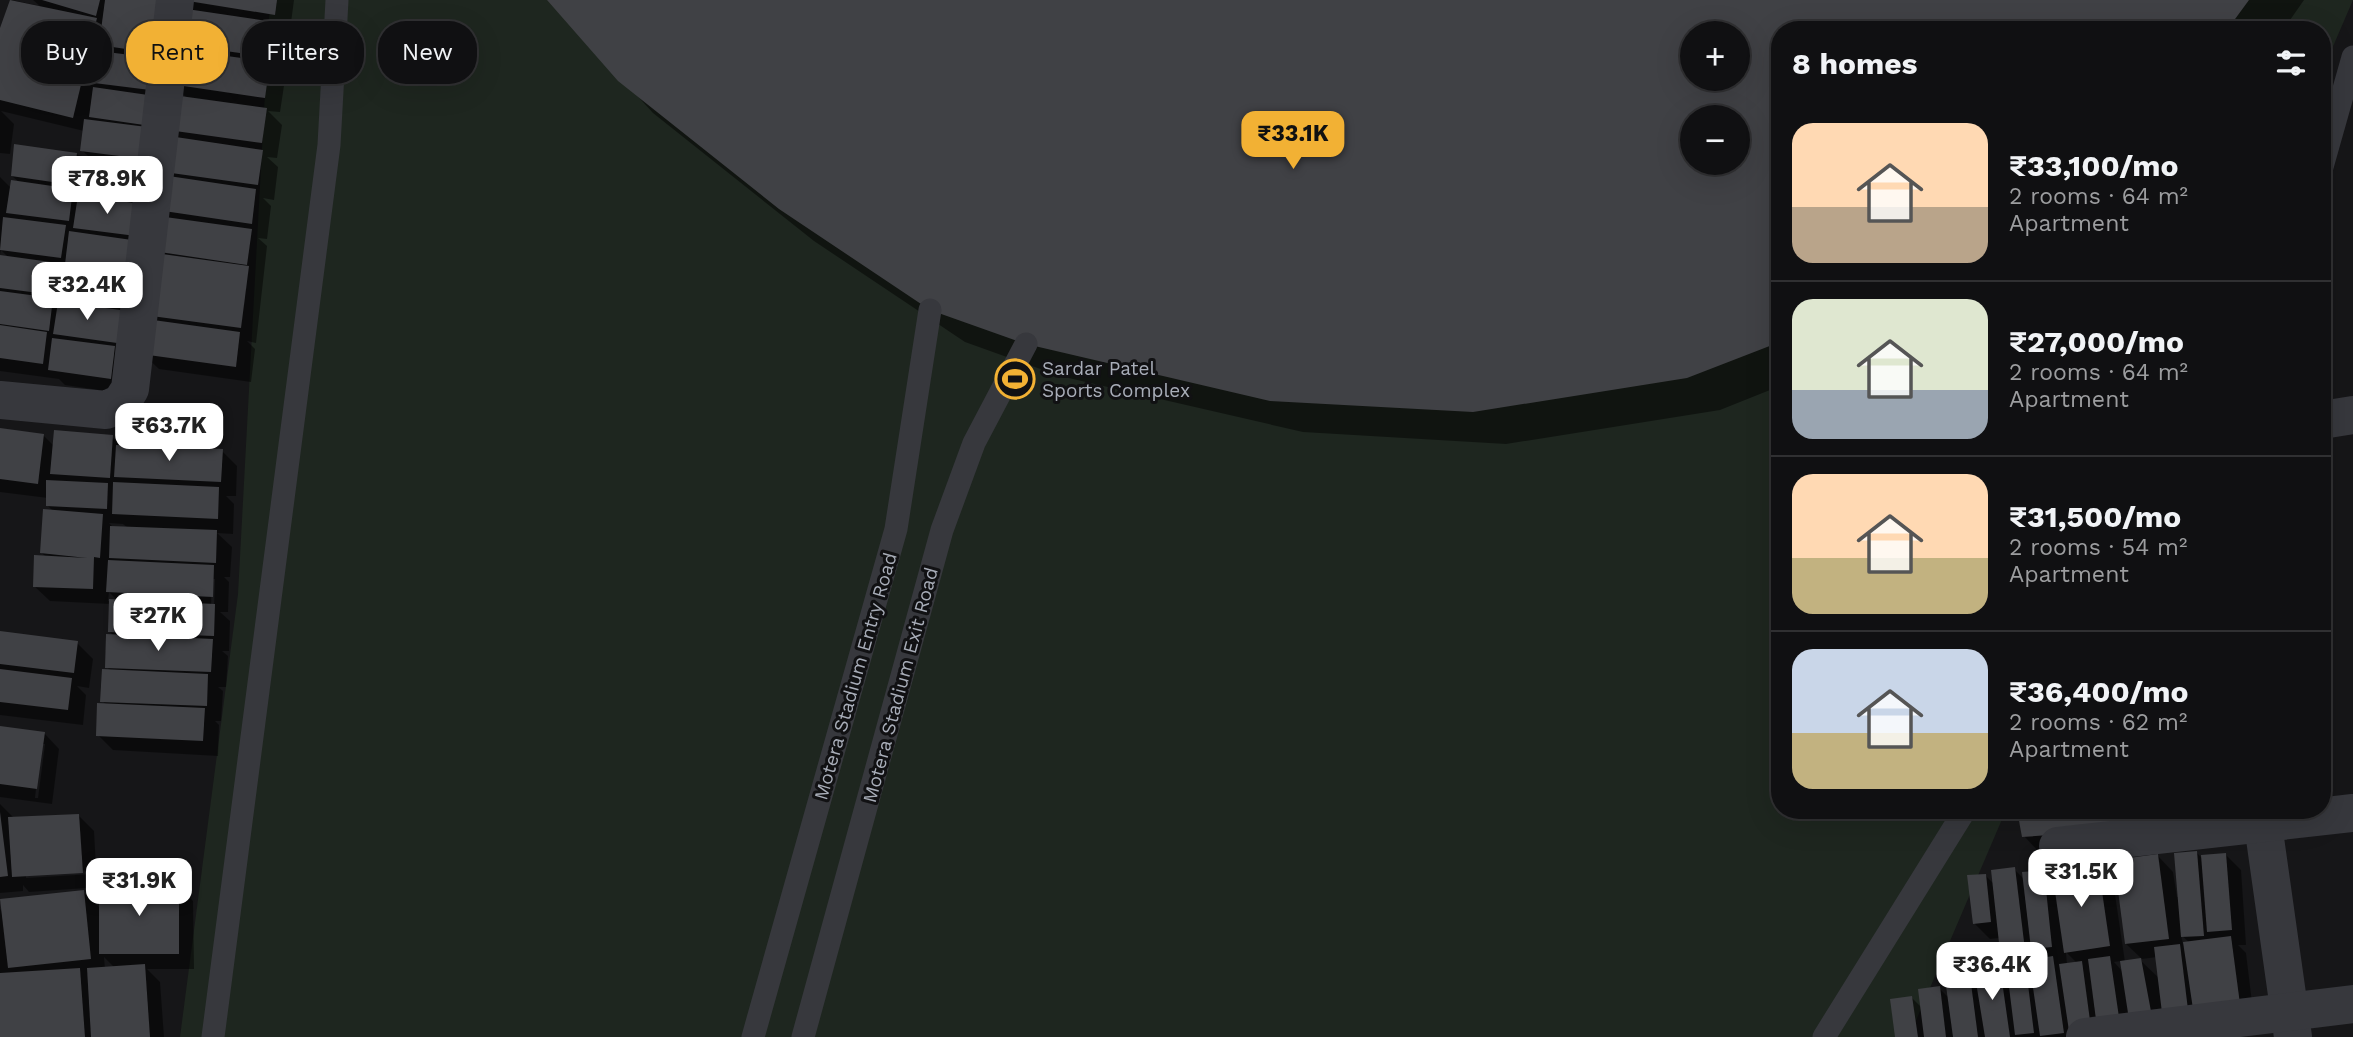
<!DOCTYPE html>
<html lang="en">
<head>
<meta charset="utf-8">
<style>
  :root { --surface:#101012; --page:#1e1e20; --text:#f1f3f6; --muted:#9c9d9f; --line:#303032; --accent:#f2b134 }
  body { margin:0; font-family:"Work Sans",sans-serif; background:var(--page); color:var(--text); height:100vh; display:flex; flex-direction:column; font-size:26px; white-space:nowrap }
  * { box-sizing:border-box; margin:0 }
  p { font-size:23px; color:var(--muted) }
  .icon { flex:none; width:38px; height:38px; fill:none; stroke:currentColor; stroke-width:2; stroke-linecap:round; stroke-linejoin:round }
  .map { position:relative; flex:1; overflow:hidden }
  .details { position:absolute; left:1771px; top:21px; width:560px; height:798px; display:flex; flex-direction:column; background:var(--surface); border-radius:28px; box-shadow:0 7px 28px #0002,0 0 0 2px var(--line) }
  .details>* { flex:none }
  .top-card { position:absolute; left:21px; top:21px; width:665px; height:63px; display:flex; gap:14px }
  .controls { position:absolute; left:1680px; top:21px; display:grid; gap:14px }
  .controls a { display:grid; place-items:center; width:70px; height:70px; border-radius:50%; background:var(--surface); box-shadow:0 7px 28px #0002,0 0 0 2px var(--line); font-size:35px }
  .price { position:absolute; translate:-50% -60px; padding:0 16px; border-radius:14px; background:#fff; color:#222; font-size:23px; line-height:46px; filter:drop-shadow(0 2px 4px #0008) }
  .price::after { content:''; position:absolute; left:50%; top:42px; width:21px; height:16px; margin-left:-10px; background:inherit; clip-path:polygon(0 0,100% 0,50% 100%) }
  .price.active { background:var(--accent); color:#111 }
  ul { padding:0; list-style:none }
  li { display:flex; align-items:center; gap:21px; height:175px; padding:0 21px }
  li+li { border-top:2px solid var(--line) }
  li span { display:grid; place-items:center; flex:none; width:196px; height:140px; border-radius:21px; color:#555 }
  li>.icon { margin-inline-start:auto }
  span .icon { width:84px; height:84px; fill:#fffc; stroke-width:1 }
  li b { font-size:30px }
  h2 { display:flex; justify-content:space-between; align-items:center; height:84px; padding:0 21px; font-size:30px }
  .chip { padding:0 24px; border-radius:28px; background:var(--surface); box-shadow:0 7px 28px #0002,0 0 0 2px var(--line); font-size:24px; line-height:63px }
  .chip.active { background:var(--accent); color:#111 }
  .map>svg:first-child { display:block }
</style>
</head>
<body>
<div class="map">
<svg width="2353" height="1037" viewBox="0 0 2353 1037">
  <rect width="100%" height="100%" fill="#161618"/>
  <path fill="#1e261f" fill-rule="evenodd" d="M270 0H2353L2322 72V30H1780V810H2006L1909 1037H180L238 594ZM1692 33H1738V79H1692ZM1692 117H1738V163H1692Z"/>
  <g fill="#0007" fill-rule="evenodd">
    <path d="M12 0 40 6 33 0H294L290 30 279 28 289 39 284 72 276 71 285 79 280 112 268 111 282 125 277 158 267 157 278 167 274 200 263 198 271 206 267 239 258 238 267 246 256 343 247 341 255 349 251 382 159 369 143 354 126 394 65 385 59 379 0 371V257L9 258 1 250 0 254V177L11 188 20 183 12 176 76 154 92 160 82 150 84 131 1 111 14 124 10 154 0 153V34ZM175 87 187 98 174 96Z"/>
    <path d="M550 0H2304L2283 30H1780V386L1720 410 1506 444 1303 432 1060 376 965 342 814 241 653 113ZM1692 33H1738V79H1692ZM1692 117H1738V163H1692Z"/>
    <path d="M0 430 43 435 54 446 112 437 123 447 222 451 237 466 236 496H226L234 504 233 534 217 533 232 547 230 577H224L229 582 228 612H220L230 621 229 651H222L228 656 226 687H218L223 691 221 721H215L219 725 218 756 113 750 98 735 107 705 102 701 111 671 107 667 115 637 109 631 110 604 50 601 34 586 47 558 42 553 54 512 47 505 48 498 0 492ZM109 523 123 524 128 528H114ZM212 579H215L214 606H211ZM109 592 118 601H108Z"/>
    <polygon points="0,633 77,643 93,659 89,688 77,686 86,695 83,725 0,715"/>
    <path d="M0 727 44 733 59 749 52 804 0 797ZM41 744H45L38 798H35Z"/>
    <path d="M0 804 14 818 78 815 94 831 97 885H178L193 901 194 969H147L160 982 164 1037H0V909L4 913 83 892 101 909V887L29 892 23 885V891L0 893ZM91 870 92 874 26 878V874ZM104 957 115 968 105 969Z"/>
    <polygon points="2019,810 2162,810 2166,835 2039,852 2024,836"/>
    <polygon points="2168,810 2208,810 2171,828"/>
    <path d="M2197 853 2204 860 2226 855 2241 870 2246 945H2238L2246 953 2254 1019 2105 1037H1897L1912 998 1922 1008 1939 988 1950 999 1969 970 1977 979 1999 969 2009 979 2014 964 2002 952 2000 938 1990 939 1975 924 1985 875 1994 884 2014 869 2025 880 2043 872 2056 885 2097 866 2113 881 2125 962 2140 960 2160 979 2157 957 2142 959 2126 944 2158 856 2173 872 2177 897H2180ZM2181 935 2190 943 2183 944ZM2066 952 2078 964 2067 965ZM2121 961 2123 972 2114 962Z"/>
  </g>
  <g fill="#404145" fill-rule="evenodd">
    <polygon points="10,0 97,18 73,118 0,100 0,28"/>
    <polygon points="42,0 100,0 96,16"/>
    <polygon points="105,0 167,0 160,54 99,45"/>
    <polygon points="182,0 277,0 275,15"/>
    <path d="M547 0H2249L2227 30H1780V342L1687 378 1473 412 1270 401 1026 344 930 310 779 209 618 81ZM1692 33H1738V79H1692ZM1692 117H1738V163H1692Z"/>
    <polygon points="180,8 274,22 269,57 175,44"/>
    <polygon points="176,49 270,62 265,98 170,84"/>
    <polygon points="99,51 162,59 158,91 94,83"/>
    <polygon points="93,87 155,96 151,126 89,117"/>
    <polygon points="173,95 267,108 262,143 168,130"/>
    <polygon points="84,119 147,127 143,159 80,151"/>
    <polygon points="169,136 263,150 258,185 164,172"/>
    <polygon points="14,144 77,153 73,185 11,176"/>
    <polygon points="80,156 143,165 139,197 77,189"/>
    <polygon points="162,175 256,189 252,224 157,210"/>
    <polygon points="11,180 73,189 69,221 6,213"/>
    <polygon points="78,195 141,204 136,236 73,228"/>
    <polygon points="158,216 252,229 247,265 153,251"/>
    <polygon points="3,217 66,225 61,258 0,250"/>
    <polygon points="69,231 132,240 128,272 65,264"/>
    <polygon points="155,253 249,266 241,328 144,315"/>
    <polygon points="0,255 58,263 54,295 0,288"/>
    <polygon points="61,266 125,275 120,307 57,299"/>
    <polygon points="0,291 53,298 49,331 0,324"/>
    <polygon points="58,302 121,310 117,343 53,334"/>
    <polygon points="146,319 240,332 236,367 141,354"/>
    <polygon points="0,325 47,332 43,364 0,358"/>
    <polygon points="52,338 115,346 111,379 48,370"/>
    <polygon points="0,428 44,434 38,484 0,479"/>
    <polygon points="54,430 113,435 110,478 50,474"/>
    <polygon points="116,445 223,449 221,482 114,477"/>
    <polygon points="46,480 108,483 107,509 46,506"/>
    <polygon points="113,482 219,487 218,519 112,514"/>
    <polygon points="43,509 103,514 100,558 94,557 93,589 33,587 34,555 87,558 40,553"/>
    <polygon points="110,526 217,530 216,563 109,558"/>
    <polygon points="108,560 214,565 213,597 106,592"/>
    <polygon points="109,599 215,604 214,636 108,632"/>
    <polygon points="0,631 78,641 74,673 0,664"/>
    <polygon points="106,634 213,639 211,672 105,668"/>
    <polygon points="0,669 72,678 68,710 0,702"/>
    <polygon points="102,669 208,674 207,706 100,702"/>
    <polygon points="97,703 205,708 203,741 96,736"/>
    <polygon points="0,726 45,732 37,789 0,784"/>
    <polygon points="2017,810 2157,810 2160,827 2022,837"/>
    <polygon points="0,812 8,876 0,877"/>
    <polygon points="79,814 83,873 12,877 8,817"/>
    <polygon points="2197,851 2204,936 2181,937 2174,853"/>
    <polygon points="2226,853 2232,930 2207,932 2201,855"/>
    <polygon points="2158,854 2169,939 2125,944 2114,860"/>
    <polygon points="2098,864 2110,946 2064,953 2052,871"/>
    <polygon points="2015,867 2025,950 2000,952 1991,870"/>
    <polygon points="2044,870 2052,947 2031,949 2022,872"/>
    <polygon points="1986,874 1991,922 1973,924 1967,875"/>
    <rect x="99" y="883" width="80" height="71"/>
    <polygon points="84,890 91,959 8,968 0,899"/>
    <polygon points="2231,936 2240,1004 2193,1009 2183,942"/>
    <polygon points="2180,944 2189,1018 2163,1021 2154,947"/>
    <polygon points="2053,956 2064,1033 2040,1036 2029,960"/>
    <polygon points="2110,956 2120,1024 2097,1027 2088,959"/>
    <polygon points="2141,958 2153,1022 2130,1026 2120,961"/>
    <polygon points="2025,960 2034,1033 2015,1035 2006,963"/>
    <polygon points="2082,961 2091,1028 2069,1031 2059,964"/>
    <polygon points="145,964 150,1037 91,1037 87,968"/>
    <polygon points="2000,967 2010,1037 1985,1037 1974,970"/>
    <polygon points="80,968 85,1037 0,1037 0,973"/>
    <polygon points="1969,968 1978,1037 1953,1037 1944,971"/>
    <polygon points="1940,986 1946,1037 1924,1037 1918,989"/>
    <polygon points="1912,996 1918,1037 1895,1037 1890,999"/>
  </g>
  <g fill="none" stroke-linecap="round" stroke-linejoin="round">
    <g stroke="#37383d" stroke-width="23">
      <polyline points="2322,167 2353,57"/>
      <polyline points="213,1037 329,145 337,0"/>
      <polyline points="753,1037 896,529 930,310"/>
      <polyline points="803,1037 942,530 974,443 1026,344"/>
      <polyline points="1824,1037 1965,810"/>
    </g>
    <g stroke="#37383d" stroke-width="38">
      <polyline points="0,400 106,410 121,403 130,389 175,0"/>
      <polyline points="2322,420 2353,415"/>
      <polyline points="2261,810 2293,1037"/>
      <polyline points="2058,846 2353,813"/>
      <polyline points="2085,1037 2353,1004"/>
    </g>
  </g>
  <defs>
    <g id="stadium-ring" transform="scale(2.0125)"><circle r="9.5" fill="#111113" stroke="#f2b134" stroke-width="1.5"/><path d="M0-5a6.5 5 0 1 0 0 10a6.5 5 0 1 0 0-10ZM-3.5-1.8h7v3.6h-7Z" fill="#f2b134"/></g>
  </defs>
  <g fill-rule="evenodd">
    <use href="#stadium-ring" x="1015" y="379"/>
  </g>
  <g text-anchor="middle" stroke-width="6" stroke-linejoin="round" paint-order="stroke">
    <g font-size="19" fill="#a8adb8" stroke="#111113" text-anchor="start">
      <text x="1042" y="375">Sardar Patel<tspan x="1042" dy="22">Sports Complex</tspan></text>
    </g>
    <g font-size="19" fill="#a8adb8" stroke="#111113">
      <text transform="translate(855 676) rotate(-74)" y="7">Motera Stadium Entry Road</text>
      <text transform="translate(900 685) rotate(-75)" y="7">Motera Stadium Exit Road</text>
    </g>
  </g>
</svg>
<div class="controls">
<a>+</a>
<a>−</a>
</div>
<b class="price active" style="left:1293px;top:171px">₹33.1K</b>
<b class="price" style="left:107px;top:216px">₹78.9K</b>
<b class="price" style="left:87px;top:322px">₹32.4K</b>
<b class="price" style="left:169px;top:463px">₹63.7K</b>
<b class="price" style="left:158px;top:653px">₹27K</b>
<b class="price" style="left:2081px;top:909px">₹31.5K</b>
<b class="price" style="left:139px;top:918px">₹31.9K</b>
<b class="price" style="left:1992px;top:1002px">₹36.4K</b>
<div class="top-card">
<a class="chip">Buy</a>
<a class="chip active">Rent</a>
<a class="chip">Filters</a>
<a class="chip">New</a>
</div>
<section class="details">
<h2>8 homes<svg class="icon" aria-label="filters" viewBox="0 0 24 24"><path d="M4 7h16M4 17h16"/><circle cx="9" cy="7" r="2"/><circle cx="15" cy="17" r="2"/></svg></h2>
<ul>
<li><span style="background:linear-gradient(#ffd9b3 60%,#b9a48a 0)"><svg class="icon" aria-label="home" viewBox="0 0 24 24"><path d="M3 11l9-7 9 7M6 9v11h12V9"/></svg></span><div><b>₹33,100/mo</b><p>2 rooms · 64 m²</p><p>Apartment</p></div></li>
<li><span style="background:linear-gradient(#dfe7d0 65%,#9aa5b1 0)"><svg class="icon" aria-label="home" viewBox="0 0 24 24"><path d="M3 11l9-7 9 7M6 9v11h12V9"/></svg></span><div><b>₹27,000/mo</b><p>2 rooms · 64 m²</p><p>Apartment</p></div></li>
<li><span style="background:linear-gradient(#ffd9b3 60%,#c2b280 0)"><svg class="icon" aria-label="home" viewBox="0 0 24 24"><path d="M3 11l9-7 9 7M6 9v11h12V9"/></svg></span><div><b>₹31,500/mo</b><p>2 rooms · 54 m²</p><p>Apartment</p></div></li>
<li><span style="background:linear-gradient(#c9d6e8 60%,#c2b280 0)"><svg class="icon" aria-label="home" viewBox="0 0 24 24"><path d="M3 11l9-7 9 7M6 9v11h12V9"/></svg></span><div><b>₹36,400/mo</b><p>2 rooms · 62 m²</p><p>Apartment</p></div></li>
</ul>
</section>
</div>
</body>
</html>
